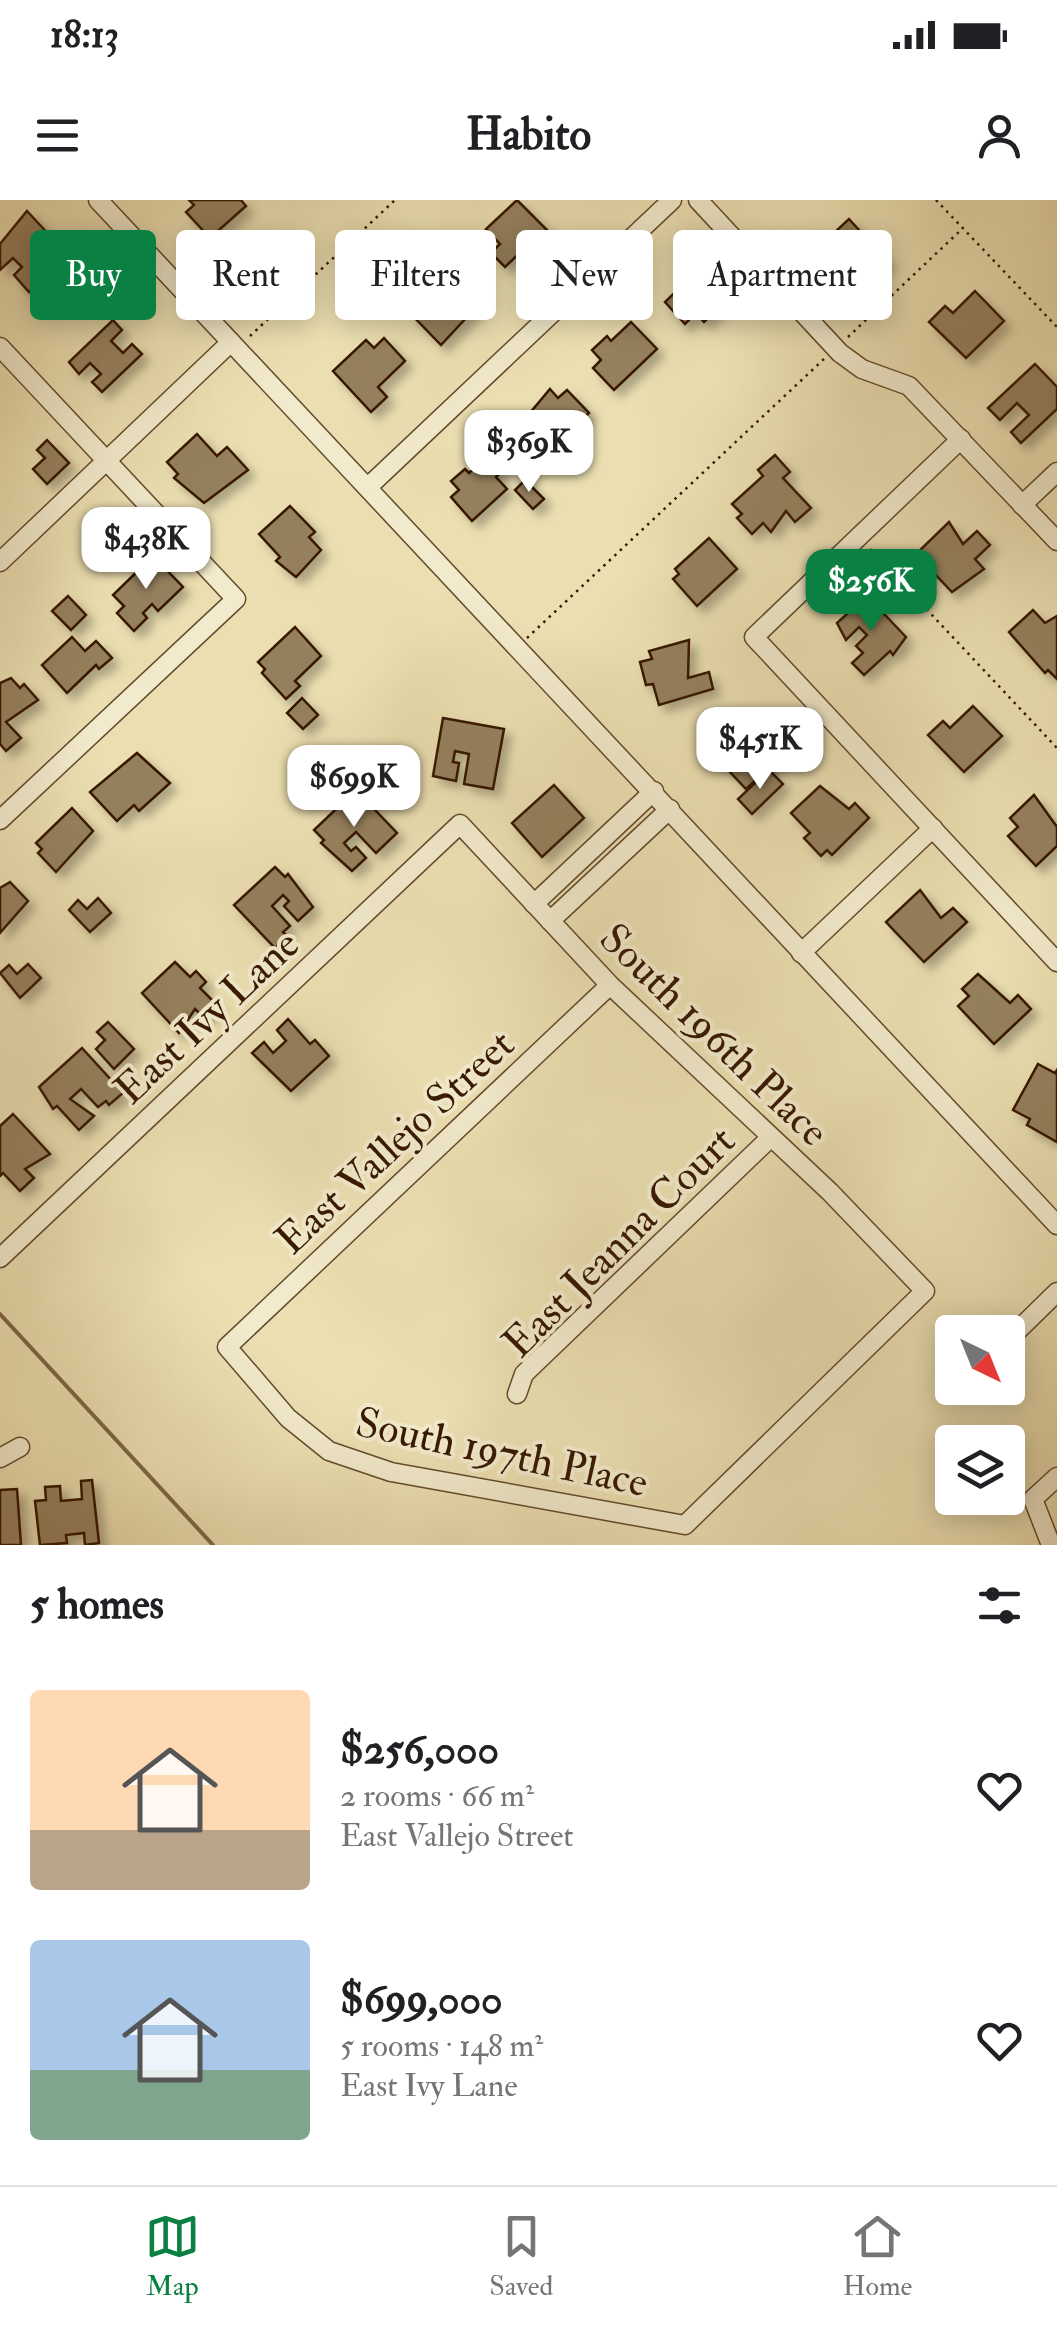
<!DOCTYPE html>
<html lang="en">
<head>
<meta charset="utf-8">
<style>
  :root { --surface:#fff; --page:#f2f2f2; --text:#202124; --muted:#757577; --line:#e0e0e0; --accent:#0b8043 }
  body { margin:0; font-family:"IM FELL Double Pica",serif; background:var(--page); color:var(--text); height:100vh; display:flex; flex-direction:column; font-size:38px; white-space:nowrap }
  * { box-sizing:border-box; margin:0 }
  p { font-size:32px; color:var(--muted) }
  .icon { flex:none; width:55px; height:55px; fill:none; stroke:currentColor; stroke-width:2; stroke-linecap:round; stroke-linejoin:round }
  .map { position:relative; height:1345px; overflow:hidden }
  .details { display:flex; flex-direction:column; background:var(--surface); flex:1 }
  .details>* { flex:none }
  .hud { position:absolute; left:30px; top:30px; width:998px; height:90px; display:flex; gap:20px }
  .needle { width:65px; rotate:137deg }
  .tools { position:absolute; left:935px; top:1115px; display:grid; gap:20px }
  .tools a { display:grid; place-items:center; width:90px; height:90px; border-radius:10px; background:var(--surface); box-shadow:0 5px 25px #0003; font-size:50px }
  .price { position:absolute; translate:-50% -85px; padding:0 22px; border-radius:20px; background:#fff; color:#222; font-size:32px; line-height:65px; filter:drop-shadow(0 2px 5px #0008) }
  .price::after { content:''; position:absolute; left:50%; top:60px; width:30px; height:22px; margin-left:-15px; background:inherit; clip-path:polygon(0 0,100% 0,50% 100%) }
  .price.on { background:var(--accent); color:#fff }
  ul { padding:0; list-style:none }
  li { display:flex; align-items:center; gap:30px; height:250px; padding:0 30px }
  li span { display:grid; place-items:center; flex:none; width:280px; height:200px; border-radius:10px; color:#555 }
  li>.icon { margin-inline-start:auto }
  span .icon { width:120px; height:120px; fill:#fffc; stroke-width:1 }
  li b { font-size:42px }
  h2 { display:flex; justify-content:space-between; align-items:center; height:120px; padding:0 30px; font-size:42px }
  .pill { padding:0 35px; border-radius:10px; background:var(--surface); box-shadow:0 5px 25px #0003; font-size:35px; line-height:90px }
  .pill.on { background:var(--accent); color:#fff }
  .status { display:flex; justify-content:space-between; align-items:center; height:70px; padding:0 50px; background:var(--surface); direction:ltr }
  .status svg { height:28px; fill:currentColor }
  header { display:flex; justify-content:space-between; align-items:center; height:130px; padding:0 30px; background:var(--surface); font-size:45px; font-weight:700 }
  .tab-bar { display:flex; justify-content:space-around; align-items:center; height:140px; border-top:2px solid var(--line); background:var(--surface); font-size:28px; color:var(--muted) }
  .tab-bar a { display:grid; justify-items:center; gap:5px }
  .tab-bar .on { color:var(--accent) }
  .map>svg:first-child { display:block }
</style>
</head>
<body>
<div class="status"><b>18:13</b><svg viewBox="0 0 49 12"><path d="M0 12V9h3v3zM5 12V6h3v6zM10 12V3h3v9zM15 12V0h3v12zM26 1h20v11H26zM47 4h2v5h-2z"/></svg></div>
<header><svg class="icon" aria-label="menu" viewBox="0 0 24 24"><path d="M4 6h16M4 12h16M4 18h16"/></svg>Habito<svg class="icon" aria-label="person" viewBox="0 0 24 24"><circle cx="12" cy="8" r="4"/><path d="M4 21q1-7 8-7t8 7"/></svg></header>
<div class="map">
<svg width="1057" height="1345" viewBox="0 0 1057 1345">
  <defs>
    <filter id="shadow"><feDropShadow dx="7" dy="7" stdDeviation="5" flood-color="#0004"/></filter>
  </defs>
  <rect width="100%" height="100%" fill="#ebdfb1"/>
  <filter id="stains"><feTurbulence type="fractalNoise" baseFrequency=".002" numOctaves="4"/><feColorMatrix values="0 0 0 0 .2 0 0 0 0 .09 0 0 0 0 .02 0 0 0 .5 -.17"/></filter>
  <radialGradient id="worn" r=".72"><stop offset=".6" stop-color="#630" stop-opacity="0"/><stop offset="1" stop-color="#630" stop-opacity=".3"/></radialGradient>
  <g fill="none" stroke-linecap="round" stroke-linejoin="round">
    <polyline stroke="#7e6847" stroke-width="4" points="0,1114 213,1345"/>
  </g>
  <g fill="#95805d" stroke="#371901" stroke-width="2.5" filter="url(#shadow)">
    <polygon points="189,0 241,0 246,6 210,38 186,12 194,5"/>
    <polygon points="517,0 555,38 540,53 530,43 505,67 491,53 500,44 486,29"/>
    <polygon points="27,11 65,52 29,92 14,75 22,67 13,58 0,70 0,44"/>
    <polygon points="849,19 888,62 865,83 857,75 848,84 835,69 839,65 821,45"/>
    <polygon points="700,50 737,91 704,122 696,113 685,124 665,102 693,75 684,65"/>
    <polygon points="442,83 455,97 464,89 479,104 441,145 410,113"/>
    <polygon points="975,91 1004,121 966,158 929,122 945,106 953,113"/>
    <polygon points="113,120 122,130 111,141 123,153 132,144 142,154 102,192 92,182 101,174 90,163 79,174 69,162"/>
    <polygon points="631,122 657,149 614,190 593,168 601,160 592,150 607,136 611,141"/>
    <polygon points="384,138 405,161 378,187 387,197 371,212 333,171 366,140 374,148"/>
    <polygon points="1035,164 1057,187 1057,209 1021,243 1011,232 1029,215 1017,203 1000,220 988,208"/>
    <polygon points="550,189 558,198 567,190 589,213 553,247 541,235 534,242 519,226"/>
    <polygon points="197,234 217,256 227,247 248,270 204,303 174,278 178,274 167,262"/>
    <polygon points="47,240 69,263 47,284 33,269 45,258 37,250"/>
    <polygon points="775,255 790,272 783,278 811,308 795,322 786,311 771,332 763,323 752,334 737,318 742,314 732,304 763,276 758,270"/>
    <polygon points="488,256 502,271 496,277 507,289 472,321 451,297 459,290 451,281 465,269 469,273"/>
    <polygon points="525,280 544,299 533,309 515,290"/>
    <polygon points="290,306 315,332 309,337 321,350 296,377 276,361 280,357 259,334"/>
    <polygon points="949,322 963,344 977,331 990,345 975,359 984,369 952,392 916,354"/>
    <polygon points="709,338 737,369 697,406 673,379 679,374 675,369"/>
    <polygon points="153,356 183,387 158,411 152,404 143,413 147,418 134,431 117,413 124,406 113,395"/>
    <polygon points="68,396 86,415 71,430 52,411"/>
    <polygon points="867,396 906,437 893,455 890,451 864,475 852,463 863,453 856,446 867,435 859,427 846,440 837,423"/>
    <polygon points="1033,410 1045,423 1057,416 1057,479 1048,470 1045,473 1009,432"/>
    <polygon points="295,427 321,456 295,481 300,486 286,499 262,473 265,469 258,462"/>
    <polygon points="72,437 85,451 96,441 112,458 99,469 96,465 67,493 42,465"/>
    <polygon points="689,440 688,478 709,472 713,489 659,505 653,484 646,485 640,462 652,459 649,451"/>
    <polygon points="11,478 20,488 24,484 38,500 6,522 21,538 6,551 0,544 0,483"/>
    <polygon points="302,498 318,515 303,529 287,513"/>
    <polygon points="973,506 1002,536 964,572 928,535 943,521 950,528"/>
    <polygon points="443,518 504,529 493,589 464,584 469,554 455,551 453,562 459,563 456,581 433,576"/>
    <polygon points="765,525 785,553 746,589 712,553 739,528 761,552 768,545 757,532"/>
    <polygon points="137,553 170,583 139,611 134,605 117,621 90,592"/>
    <polygon points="769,570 783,584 752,614 738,599"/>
    <polygon points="554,585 584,618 542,657 512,623"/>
    <polygon points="820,586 849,609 855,603 869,618 832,655 827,650 821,656 804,638 810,633 791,613"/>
    <polygon points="356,590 397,633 376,653 356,632 344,643 351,651 356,647 366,658 352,671 321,643 324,640 314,630"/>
    <polygon points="1034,595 1057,627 1057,646 1036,666 1008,636 1018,627 1010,618"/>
    <polygon points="72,608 93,631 56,672 38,653 42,649 36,643"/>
    <polygon points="275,667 285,677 288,674 313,707 298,721 284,706 289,701 283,695 272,706 290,726 283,732 288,737 275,748 234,705"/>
    <polygon points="10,682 28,701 0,733 0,688"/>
    <polygon points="920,690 941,718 953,708 967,722 924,762 886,722"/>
    <polygon points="98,698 111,713 90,732 69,710 78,700 87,709"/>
    <polygon points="175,762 190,777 196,771 206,782 200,788 217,805 204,818 195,809 179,833 142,793"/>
    <polygon points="28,764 41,778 20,798 0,773 9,765 17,774"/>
    <polygon points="978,774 1010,803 1018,795 1031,809 994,844 958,806 969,796 962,789"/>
    <polygon points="288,819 310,844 315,840 329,856 291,891 252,853 264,842 273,853 286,841 277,830"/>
    <polygon points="108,822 134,849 114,869 96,849 105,840 97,832"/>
    <polygon points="82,848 123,893 109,905 106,901 98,907 81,889 70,899 94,916 79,930 57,906 53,909 39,887"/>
    <polygon points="1038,864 1055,873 1057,870 1057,942 1027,925 1030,919 1013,910"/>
    <polygon points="13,914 50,954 25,969 34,978 20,991 3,973 0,976 0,926"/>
    <polygon points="92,1280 99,1343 85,1345 84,1333 66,1335 67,1343 40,1345 35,1301 46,1300 45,1287 60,1286 61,1301 82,1299 81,1281"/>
    <polygon points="17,1289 21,1345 0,1345 0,1290"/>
  </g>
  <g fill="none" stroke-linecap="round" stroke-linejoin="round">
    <g stroke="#644a2d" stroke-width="21">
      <g id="minor">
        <polyline points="98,0 1057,1025"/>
        <polyline points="698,0 840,153 862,169 909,186 1057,341"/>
        <polyline points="0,147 236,399 0,620"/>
        <polyline points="961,239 754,437 1057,762"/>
        <polyline points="368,287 672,0"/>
        <polyline points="1022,305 1057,272"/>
        <polyline points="0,362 231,142"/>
        <polyline points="534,704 654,591"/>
        <polyline points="550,721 670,609"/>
        <polyline points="801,753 933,628"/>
        <polyline points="0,1058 460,624 610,785 830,992 925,1091 685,1325 391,1272 329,1251 288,1218 227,1147 610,785"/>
        <polyline points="1008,1140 1057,1092"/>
        <polyline points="517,1194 524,1174 770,938"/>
        <polyline points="0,1258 20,1247"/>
        <polyline points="1051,1345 1033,1299 1057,1277"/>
      </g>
    </g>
    <g stroke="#371901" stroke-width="2.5" stroke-dasharray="2.5 5" stroke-linecap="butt">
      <polyline points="936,0 1057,127"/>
      <polyline points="250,136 395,0"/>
      <polyline points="848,137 963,28"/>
      <polyline points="870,349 1057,548"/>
      <polyline points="527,438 824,159"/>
    </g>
    <use href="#minor" stroke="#f2eacc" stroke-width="18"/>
  </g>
  <g text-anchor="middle" stroke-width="8" stroke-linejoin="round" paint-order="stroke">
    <g font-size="42" fill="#371901" stroke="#f2eacc">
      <text transform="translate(206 816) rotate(-43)" y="15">East Ivy Lane</text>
      <text transform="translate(715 834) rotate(44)" y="15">South 196th Place</text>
      <text transform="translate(394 941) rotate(-43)" y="15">East Vallejo Street</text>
      <text transform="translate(618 1041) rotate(-45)" y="15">East Jeanna Court</text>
      <text transform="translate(502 1251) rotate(12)" y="15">South 197th Place</text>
    </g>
  </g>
  <rect width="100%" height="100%" filter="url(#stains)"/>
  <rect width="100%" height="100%" fill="url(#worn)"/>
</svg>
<div class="tools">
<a><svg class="needle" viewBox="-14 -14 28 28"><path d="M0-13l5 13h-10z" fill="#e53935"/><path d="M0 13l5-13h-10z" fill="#757577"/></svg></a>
<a><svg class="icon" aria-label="layers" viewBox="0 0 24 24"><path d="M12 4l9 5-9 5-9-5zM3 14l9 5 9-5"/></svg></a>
</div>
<b class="price" style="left:529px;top:295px">$369K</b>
<b class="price" style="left:146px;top:392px">$438K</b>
<b class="price on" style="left:871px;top:434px">$256K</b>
<b class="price" style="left:760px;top:592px">$451K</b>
<b class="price" style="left:354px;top:630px">$699K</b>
<div class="hud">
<a class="pill on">Buy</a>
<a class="pill">Rent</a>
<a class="pill">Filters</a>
<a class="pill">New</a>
<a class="pill">Apartment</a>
</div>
</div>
<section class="details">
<h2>5 homes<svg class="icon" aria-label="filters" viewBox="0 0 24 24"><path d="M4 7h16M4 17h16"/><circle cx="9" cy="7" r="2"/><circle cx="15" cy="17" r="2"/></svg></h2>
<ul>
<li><span style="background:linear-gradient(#ffd9b3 70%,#b9a48a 0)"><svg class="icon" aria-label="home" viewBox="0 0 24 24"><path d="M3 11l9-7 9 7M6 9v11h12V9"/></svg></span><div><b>$256,000</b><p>2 rooms · 66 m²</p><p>East Vallejo Street</p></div><svg class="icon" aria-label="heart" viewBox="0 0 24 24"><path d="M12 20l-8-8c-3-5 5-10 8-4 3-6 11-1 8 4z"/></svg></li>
<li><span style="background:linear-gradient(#a9c7e8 65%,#7fa58c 0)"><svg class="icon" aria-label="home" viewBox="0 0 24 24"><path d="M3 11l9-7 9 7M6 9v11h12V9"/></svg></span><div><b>$699,000</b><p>5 rooms · 148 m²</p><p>East Ivy Lane</p></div><svg class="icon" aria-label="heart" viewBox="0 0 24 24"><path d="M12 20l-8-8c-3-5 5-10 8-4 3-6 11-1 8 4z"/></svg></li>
</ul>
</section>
<nav class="tab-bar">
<a class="on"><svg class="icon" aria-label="map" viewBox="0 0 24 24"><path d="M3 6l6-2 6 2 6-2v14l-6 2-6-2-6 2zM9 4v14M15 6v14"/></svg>Map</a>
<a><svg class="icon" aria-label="saved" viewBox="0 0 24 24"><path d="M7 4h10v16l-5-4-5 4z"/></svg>Saved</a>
<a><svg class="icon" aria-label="home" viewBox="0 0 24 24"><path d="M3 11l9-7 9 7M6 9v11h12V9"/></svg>Home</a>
</nav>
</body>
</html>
